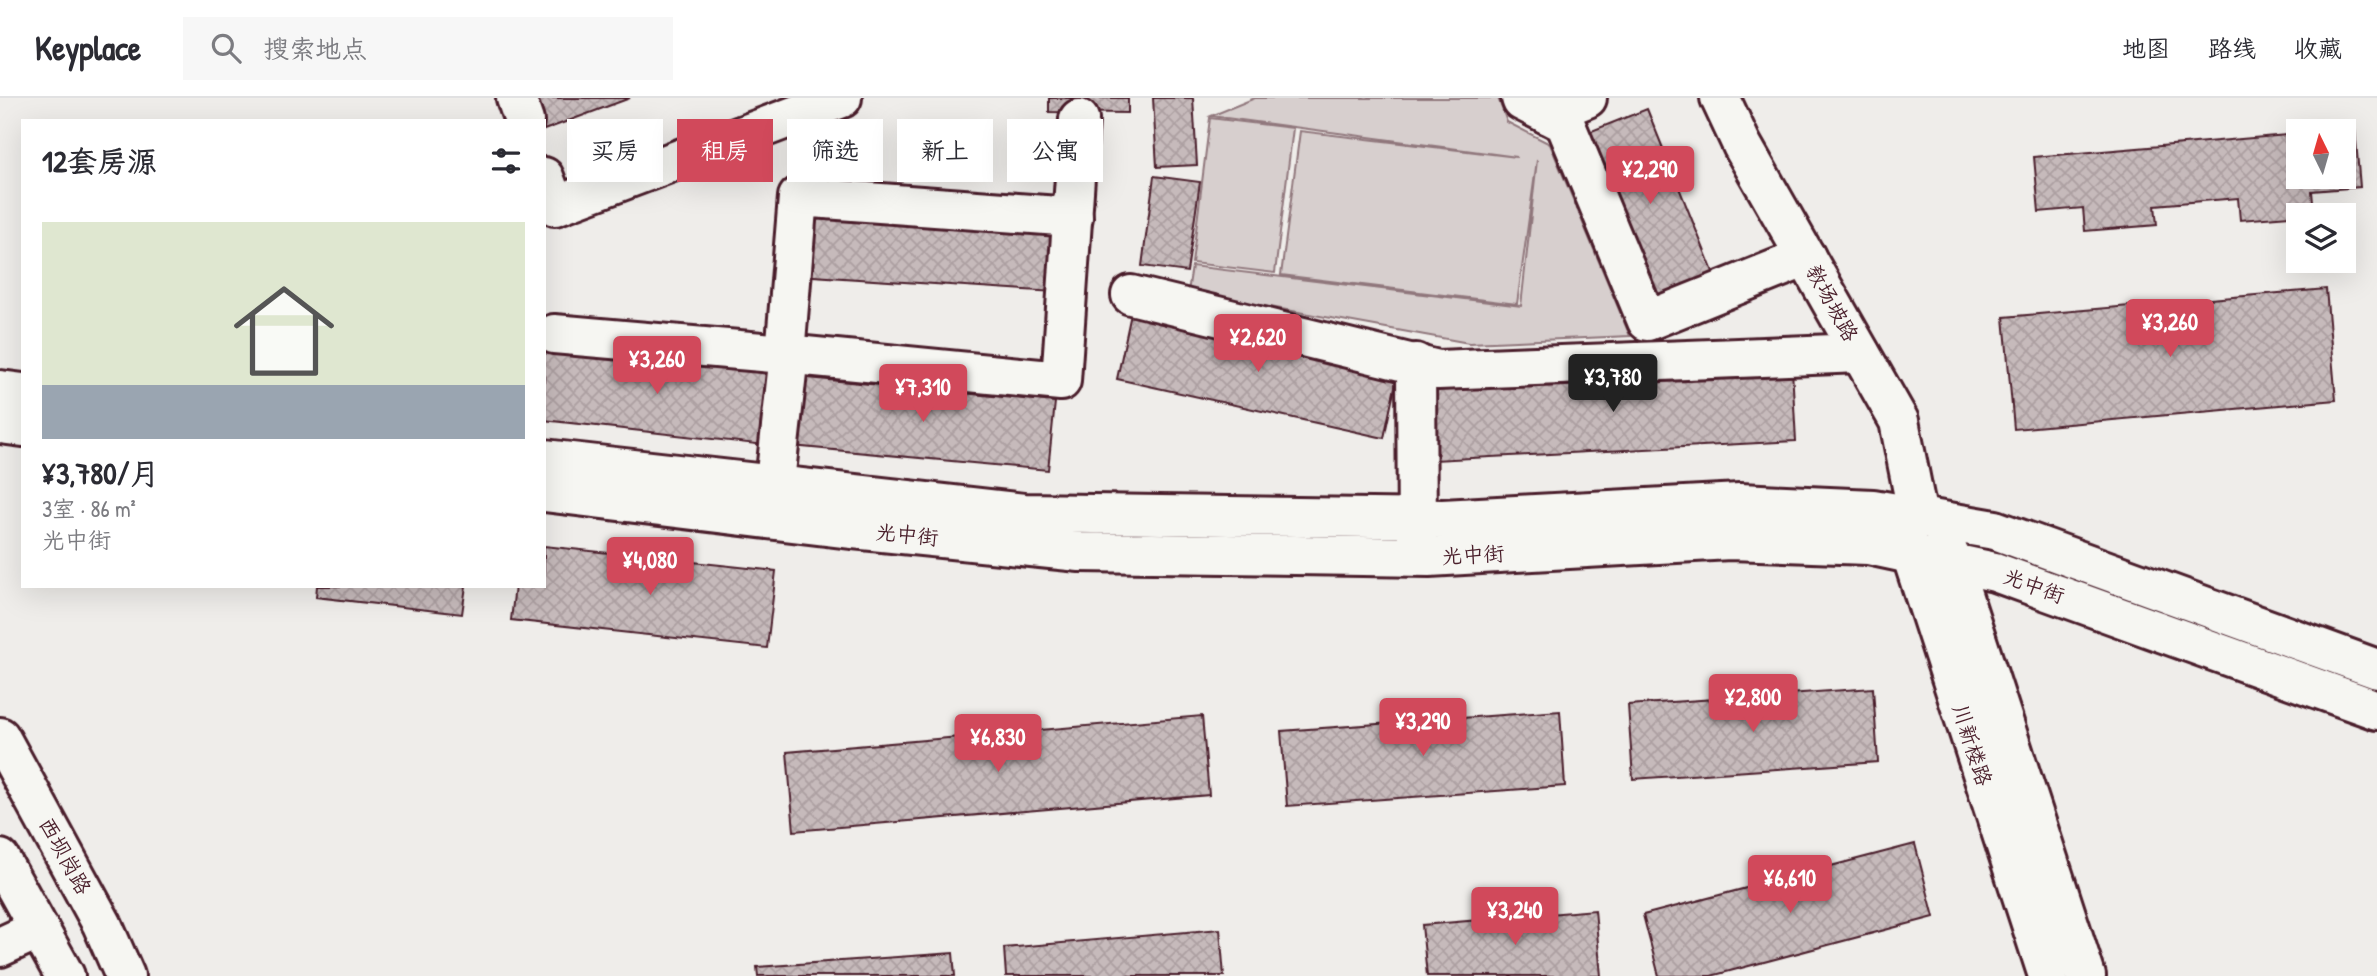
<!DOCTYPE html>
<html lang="zh">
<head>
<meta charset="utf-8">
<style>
  :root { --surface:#fff; --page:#f7f7f7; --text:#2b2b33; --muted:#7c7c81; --line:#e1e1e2; --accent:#d1495b }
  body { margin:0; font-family:"Patrick Hand","LXGW WenKai TC",sans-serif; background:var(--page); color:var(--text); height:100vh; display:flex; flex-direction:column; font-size:26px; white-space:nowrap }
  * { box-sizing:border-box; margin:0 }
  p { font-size:23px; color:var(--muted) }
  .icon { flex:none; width:38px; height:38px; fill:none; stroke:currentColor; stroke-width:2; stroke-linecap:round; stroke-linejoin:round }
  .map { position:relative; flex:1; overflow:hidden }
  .side { position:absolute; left:21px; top:21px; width:525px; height:469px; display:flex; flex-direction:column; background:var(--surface); border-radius:0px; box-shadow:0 7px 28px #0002 }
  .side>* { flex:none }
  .guide { position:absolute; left:567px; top:21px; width:665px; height:63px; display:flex; gap:14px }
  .needle { width:46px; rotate:355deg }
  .tools { position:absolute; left:2286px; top:21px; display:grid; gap:14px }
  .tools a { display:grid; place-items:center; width:70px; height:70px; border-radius:0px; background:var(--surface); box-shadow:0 7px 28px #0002; font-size:35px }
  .price { position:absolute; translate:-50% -60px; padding:0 16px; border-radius:7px; background:var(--accent); color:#fff; font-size:23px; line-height:46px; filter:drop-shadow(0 2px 4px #0008) }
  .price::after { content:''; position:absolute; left:50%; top:42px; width:21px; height:16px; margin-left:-10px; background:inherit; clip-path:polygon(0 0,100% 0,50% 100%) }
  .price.selected { background:#222; color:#fff }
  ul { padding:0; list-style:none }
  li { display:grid; align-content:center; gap:14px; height:371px; padding:0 21px }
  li+li { border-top:2px solid var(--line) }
  li span { display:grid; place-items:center; height:217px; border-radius:0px; color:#555 }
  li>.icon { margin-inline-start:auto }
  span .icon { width:126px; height:126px; fill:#fffc; stroke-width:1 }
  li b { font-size:30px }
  h2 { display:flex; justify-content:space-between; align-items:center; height:84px; padding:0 21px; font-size:30px }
  .chip { padding:0 24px; border-radius:0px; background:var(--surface); box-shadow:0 7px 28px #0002; font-size:24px; line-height:63px }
  .chip.selected { background:var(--accent); color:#fff }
  header { display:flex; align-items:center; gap:42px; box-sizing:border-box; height:98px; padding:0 35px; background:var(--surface); border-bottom:2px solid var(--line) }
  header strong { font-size:33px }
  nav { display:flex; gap:38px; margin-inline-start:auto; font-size:24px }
  .search { width:490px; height:63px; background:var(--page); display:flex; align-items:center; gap:18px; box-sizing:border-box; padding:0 24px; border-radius:0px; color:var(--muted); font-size:26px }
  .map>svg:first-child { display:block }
</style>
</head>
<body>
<header>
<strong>Keyplace</strong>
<div class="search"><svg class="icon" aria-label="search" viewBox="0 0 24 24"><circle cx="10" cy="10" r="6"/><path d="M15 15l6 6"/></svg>搜索地点</div>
<nav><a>地图</a><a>路线</a><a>收藏</a></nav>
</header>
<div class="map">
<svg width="2377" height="878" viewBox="0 0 2377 878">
  <defs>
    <pattern id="building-cross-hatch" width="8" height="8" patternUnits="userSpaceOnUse" patternTransform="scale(1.75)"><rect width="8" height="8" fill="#c6babb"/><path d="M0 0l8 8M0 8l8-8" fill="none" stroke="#ac9fa1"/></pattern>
  </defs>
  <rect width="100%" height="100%" fill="#efedea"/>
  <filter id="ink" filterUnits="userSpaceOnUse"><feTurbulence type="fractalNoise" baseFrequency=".0143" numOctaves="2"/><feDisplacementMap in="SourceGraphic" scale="14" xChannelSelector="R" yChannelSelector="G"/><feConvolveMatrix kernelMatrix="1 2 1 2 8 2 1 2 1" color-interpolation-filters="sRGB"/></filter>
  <g filter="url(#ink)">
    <g fill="#d7cfce" stroke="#90777c" stroke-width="2">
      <polygon points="1255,0 1498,0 1507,24 1550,46 1630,238 1469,245 1188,194 1192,168 1521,208 1537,62 1517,206 1281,177 1300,33 1517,59 1211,18"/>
      <polygon points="1210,20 1293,30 1275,175 1192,165"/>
    </g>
    <g fill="url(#building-cross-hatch)" stroke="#4a1f2b" stroke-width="2">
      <polygon points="530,0 630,0 544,32 544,23 539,23"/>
      <polygon points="1049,0 1128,0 1128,15 1049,14"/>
      <polygon points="1153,0 1193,0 1197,67 1157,69"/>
      <polygon points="1647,11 1716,181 1654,206 1584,36"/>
      <polygon points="2355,31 2360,89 2312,93 2314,116 2240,122 2238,100 2155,107 2157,127 2085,133 2083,110 2039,114 2034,59 2298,36 2298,79 2343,79 2343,33 2331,33"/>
      <polygon points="1154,78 1200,84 1187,174 1142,168"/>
      <polygon points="803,109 1059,125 1055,194 798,177"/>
      <polygon points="2326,191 2336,302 2014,331 2004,219"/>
      <polygon points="1132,211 1399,270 1384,340 1117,281"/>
      <polygon points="544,249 773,273 765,347 544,322"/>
      <polygon points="1792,271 1796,343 1434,362 1430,290"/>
      <polygon points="798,279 1055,304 1048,372 792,348"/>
      <polygon points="544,448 776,473 767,550 511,522 515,488 544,488"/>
      <polygon points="317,488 466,488 462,516 316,499"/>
      <polygon points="1873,590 1878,664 1633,681 1628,607"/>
      <polygon points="1560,613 1565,688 1287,708 1281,633"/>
      <polygon points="1202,618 1209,697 794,733 787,654"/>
      <polygon points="1915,746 1934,819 1711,878 1659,878 1643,817"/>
      <polygon points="1595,812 1601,878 1427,878 1422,827"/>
      <polygon points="1220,831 1224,878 1006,878 1004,850"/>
      <polygon points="953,855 955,878 758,878 757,869"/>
    </g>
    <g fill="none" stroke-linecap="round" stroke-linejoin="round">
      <g stroke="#4a1f2b" stroke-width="44">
        <g id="minor">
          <polyline points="516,0 524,23"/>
          <polyline points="1521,0 1522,3 1565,25 1647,223 1806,159"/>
          <polyline points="1720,0 1742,47 1899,323 1918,419"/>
          <polyline points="1547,16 1587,0"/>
          <polyline points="544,79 555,108 842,0"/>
          <polyline points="1131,197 1438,272 1860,255"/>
          <polyline points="554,236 785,256 1061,283 1079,21"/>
          <polyline points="785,256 798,99 1073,119"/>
          <polyline points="1416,265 1417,445"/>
          <polyline points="0,292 23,295"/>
          <polyline points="0,326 23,329"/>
          <polyline points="544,361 1024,415 1443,421 1740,405 1873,411 1995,432 2377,571"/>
          <polyline points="544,394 851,431 1080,454 1429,459 1730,442 1868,447 1995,474 2377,612"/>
          <polyline points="772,411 789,256"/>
          <polyline points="1904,434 2048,878"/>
          <polyline points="1945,444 2086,878"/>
          <polyline points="0,849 39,831"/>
        </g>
      </g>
      <g stroke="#4a1f2b" stroke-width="44">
        <g id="major">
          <polyline points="0,639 102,826 125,878"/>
          <polyline points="0,761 65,878"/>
        </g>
      </g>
      <use href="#minor" stroke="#f6f6f2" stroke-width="38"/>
      <use href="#major" stroke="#f6f6f2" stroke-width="38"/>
    </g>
  </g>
  <g text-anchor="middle" stroke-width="5" stroke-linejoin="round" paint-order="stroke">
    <g font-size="21" fill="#4a1f2b" stroke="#f6f6f2">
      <text transform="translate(1832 205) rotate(61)" y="7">教场坡路</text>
      <text transform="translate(907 437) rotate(6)" y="7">光中街</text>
      <text transform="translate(1473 457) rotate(-3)" y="7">光中街</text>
      <text transform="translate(2034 488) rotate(20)" y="7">光中街</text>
      <text transform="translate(1972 647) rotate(72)" y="7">川新楼路</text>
      <text transform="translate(65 758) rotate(61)" y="7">西坝岗路</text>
    </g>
  </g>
</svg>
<div class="tools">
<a><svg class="needle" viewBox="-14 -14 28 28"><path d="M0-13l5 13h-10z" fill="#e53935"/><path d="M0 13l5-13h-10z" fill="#7c7c81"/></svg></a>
<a><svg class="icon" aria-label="layers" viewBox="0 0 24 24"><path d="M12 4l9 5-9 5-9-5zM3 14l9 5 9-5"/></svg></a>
</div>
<b class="price" style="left:1650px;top:108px">¥2,290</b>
<b class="price" style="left:2170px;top:261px">¥3,260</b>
<b class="price" style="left:1258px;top:276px">¥2,620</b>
<b class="price" style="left:657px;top:298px">¥3,260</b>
<b class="price selected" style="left:1613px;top:316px">¥3,780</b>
<b class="price" style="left:923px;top:326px">¥7,310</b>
<b class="price" style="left:650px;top:499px">¥4,080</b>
<b class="price" style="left:1753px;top:636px">¥2,800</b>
<b class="price" style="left:1423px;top:660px">¥3,290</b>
<b class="price" style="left:998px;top:676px">¥6,830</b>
<b class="price" style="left:1790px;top:817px">¥6,610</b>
<b class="price" style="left:1515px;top:849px">¥3,240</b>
<div class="guide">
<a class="chip">买房</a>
<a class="chip selected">租房</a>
<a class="chip">筛选</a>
<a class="chip">新上</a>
<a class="chip">公寓</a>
</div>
<section class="side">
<h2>12套房源<svg class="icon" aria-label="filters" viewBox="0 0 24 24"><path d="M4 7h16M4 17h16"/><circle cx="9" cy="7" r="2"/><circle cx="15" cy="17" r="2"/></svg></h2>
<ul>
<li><span style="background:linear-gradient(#dfe7d0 75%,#9aa5b1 0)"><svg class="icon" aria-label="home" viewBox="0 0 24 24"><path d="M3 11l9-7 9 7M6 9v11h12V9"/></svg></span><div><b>¥3,780/月</b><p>3室 · 86 m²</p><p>光中街</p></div></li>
</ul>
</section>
</div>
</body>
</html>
